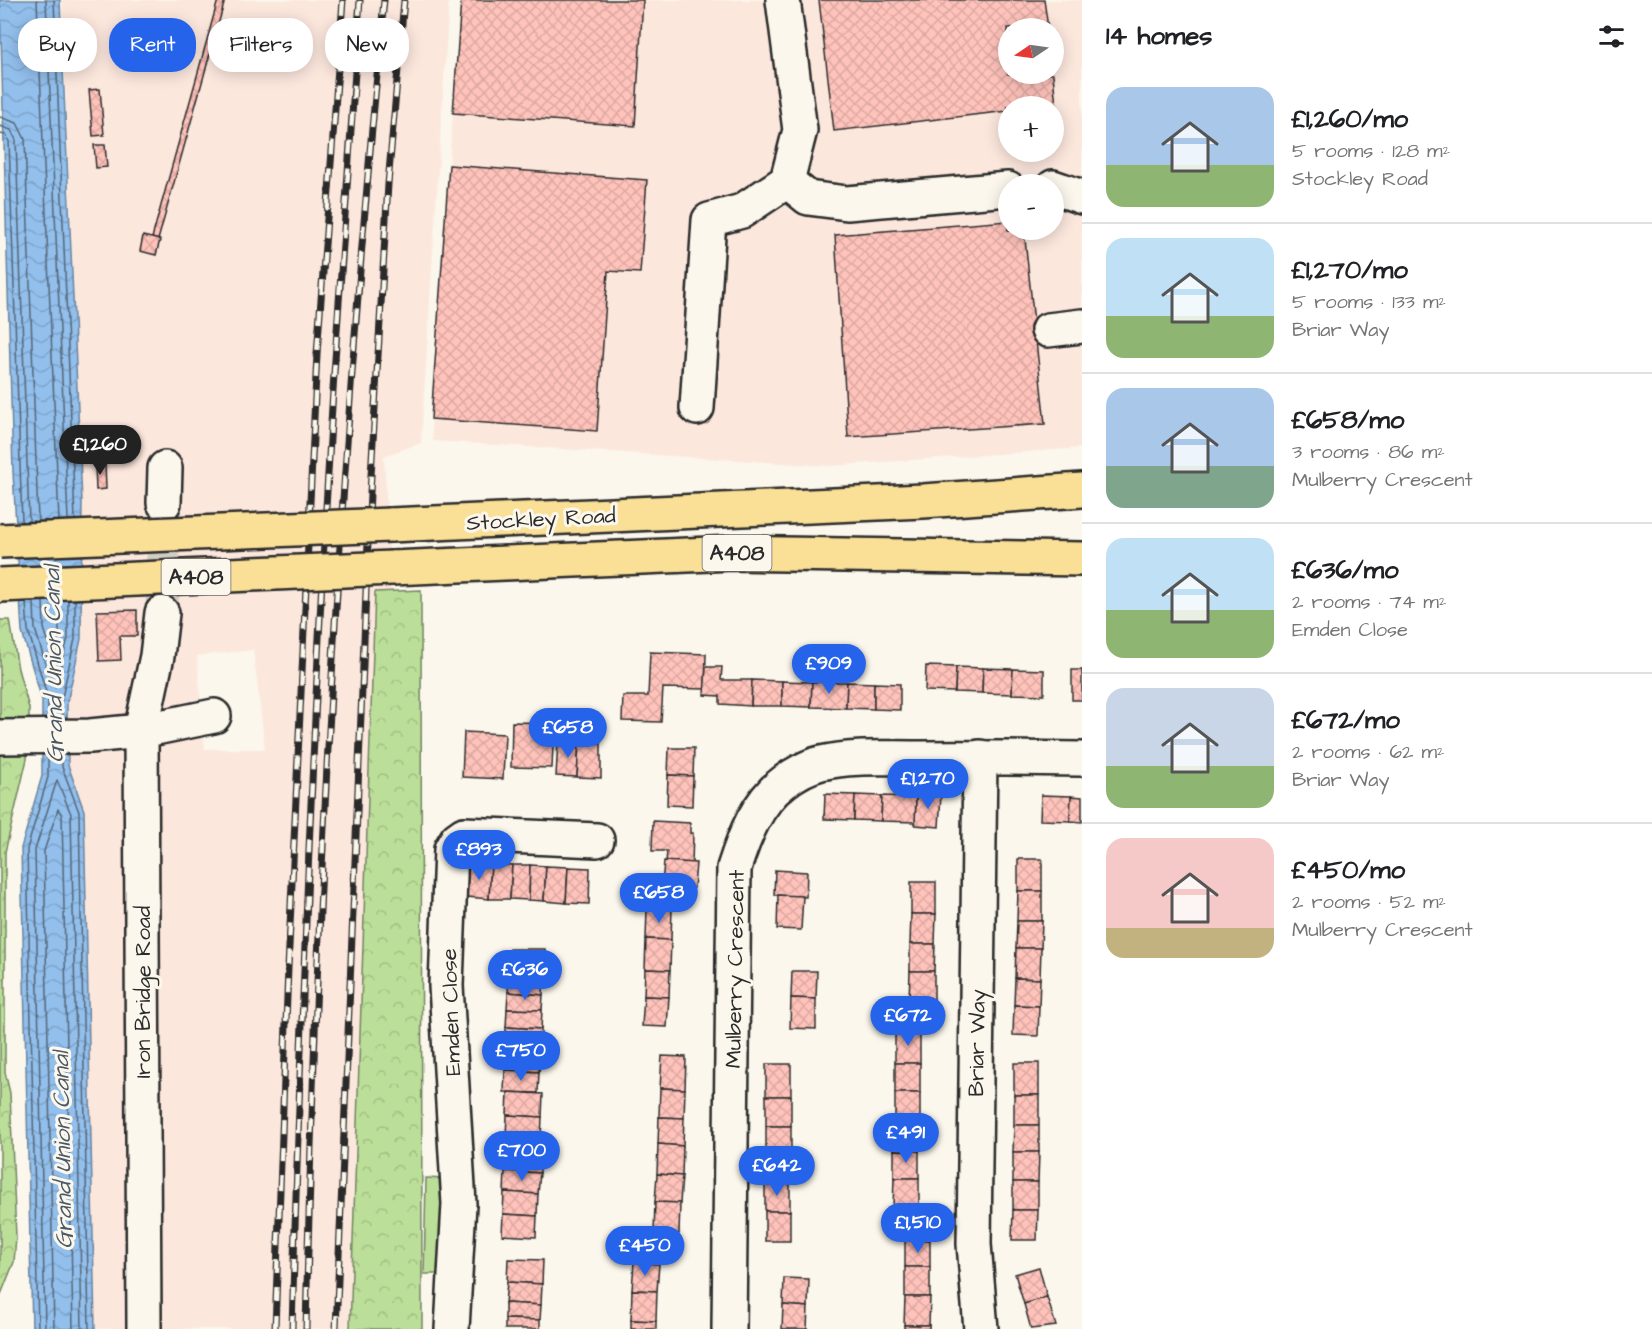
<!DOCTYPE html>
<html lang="en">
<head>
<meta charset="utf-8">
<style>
  :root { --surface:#fff; --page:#f2f2f2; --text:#202124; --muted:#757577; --line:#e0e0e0; --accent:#2563eb }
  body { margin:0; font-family:"Architects Daughter",sans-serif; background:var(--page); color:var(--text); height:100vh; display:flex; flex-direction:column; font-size:22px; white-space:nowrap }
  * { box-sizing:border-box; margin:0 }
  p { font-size:20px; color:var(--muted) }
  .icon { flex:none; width:33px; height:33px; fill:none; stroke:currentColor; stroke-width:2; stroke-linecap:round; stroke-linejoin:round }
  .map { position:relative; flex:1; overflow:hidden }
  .drawer { display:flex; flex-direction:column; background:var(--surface); width:570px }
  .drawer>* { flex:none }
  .guide { position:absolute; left:18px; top:18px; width:570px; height:54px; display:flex; gap:12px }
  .needle { width:39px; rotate:257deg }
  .tools { position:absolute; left:998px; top:18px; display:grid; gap:12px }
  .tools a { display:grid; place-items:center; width:66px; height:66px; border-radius:50%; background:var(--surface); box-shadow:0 3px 15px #0003; font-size:30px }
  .price { position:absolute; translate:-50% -51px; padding:0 14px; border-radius:21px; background:var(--accent); color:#fff; font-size:20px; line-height:39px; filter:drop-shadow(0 2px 3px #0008) }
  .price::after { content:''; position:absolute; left:50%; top:36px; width:18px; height:14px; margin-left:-9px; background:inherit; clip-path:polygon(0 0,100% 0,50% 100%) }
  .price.selected { background:#222; color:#fff }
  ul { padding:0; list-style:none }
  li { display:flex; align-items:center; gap:18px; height:150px; padding:0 24px }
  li+li { border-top:2px solid var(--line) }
  li span { display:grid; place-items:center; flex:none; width:168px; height:120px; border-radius:18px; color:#555 }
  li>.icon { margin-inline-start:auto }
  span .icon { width:72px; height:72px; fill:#fffc; stroke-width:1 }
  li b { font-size:26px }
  h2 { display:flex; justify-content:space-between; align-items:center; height:72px; padding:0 24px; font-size:26px }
  .chip { padding:0 21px; border-radius:24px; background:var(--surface); box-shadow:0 3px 15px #0003; font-size:21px; line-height:54px }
  .chip.selected { background:var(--accent); color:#fff }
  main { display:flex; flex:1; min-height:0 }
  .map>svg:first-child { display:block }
</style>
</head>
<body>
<main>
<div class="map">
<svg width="1082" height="1329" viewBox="0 0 1082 1329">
  <defs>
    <pattern id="forest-crowns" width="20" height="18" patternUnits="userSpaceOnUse" patternTransform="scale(1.5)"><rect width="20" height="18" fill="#bbde98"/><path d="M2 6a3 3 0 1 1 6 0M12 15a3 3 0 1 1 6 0" fill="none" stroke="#a1bf83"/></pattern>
    <pattern id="water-waves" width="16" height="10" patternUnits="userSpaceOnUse" patternTransform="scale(1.5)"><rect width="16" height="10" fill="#92bfec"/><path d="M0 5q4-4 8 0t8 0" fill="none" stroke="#7ea4cb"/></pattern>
    <pattern id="building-cross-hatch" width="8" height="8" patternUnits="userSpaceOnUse" patternTransform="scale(1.5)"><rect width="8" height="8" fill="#ffc3bb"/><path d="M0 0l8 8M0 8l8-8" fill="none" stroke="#dba8a1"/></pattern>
  </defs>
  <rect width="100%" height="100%" fill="#fbf7ec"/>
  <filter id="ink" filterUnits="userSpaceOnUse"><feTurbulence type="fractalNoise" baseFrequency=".0167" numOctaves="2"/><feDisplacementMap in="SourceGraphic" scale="12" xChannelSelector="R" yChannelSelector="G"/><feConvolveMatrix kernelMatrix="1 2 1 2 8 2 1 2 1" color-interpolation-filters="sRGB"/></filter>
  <g filter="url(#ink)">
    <g fill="#fce7dd" fill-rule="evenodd">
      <path d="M62 0H449L421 443 384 456 393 627 395 1329H95L84 811 68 765 67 703 81 639 82 502ZM253 650 265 749H205L197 656Z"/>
      <path d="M461 0H1082V448L829 466 433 441 431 419ZM1008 28H1053V74H1008ZM1008 106H1053V152H1008ZM1008 184H1053V230H1008Z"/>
    </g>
    <g fill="url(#forest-crowns)" stroke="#738462" stroke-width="1.5">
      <polygon points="421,590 422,1329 350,1329 375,592"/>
      <polygon points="0,620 10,620 18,669 29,708 29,733 27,759 5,852 5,1072 10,1093 16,1237 14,1262 0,1297"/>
    </g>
    <polygon fill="#bbde98" stroke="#738462" stroke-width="1.5" points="426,1178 446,1179 443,1274 424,1274"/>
    <polygon fill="url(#water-waves)" stroke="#69849f" stroke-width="1.5" points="0,0 60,0 82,502 81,639 67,703 68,765 84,811 95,1329 32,1329 21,848 42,776 42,700 22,632 13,472"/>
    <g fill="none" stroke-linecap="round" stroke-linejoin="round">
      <g stroke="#546678" stroke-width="1.5">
        <polyline points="37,0 59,521"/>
        <polyline points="46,0 68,520"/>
        <polyline points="54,0 75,520"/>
        <polyline points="0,117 17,123 25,139 38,521"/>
        <polyline points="0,126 11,130 16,140 29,522"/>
        <polyline points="0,134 6,135 9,141 22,522"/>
        <polyline points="43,601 44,628 50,649 54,651 59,637 59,600"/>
        <polyline points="26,602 28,630 48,699 48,718"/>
        <polyline points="34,602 35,629 52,685 55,687 68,638 68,600"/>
        <polyline points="62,718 61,702 75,639 75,600"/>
        <polyline points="62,754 62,767 79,812 89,1329"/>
        <polyline points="38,1329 27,849 48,777 48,754"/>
        <polyline points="45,1329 35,850 57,780 71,814 82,1329"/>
        <polyline points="54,1329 44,851 58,809 62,815 73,1329"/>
      </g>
    </g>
    <g fill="url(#building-cross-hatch)" stroke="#2b2b2b" stroke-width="1.5">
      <polygon points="218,0 225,0 158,240 152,238"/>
      <polygon points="461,0 643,0 635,126 453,113"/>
      <polygon points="819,0 1044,0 1048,28 1008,28 1008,74 1053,74 1056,106 1008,106 1008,111 834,131"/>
      <polygon points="100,89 104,135 93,136 89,90"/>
      <polygon points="94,145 105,145 107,167 96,168"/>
      <polygon points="449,165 647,180 640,273 608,271 597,431 431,419"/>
      <polygon points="1008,221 1008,230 1024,230 1045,424 848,437 835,235"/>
      <polygon points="143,236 160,240 156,255 140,251"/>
      <polygon points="95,463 105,463 106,489 96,490"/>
      <polygon points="137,610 137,636 120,636 121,660 99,661 97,611"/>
      <polygon points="650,652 706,654 705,689 663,688 661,722 622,721 623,696 648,696"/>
      <polygon points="926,666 956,667 955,692 925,691"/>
      <polygon points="706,667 722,667 721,680 752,680 751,706 720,704 720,696 704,695"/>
      <polygon points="956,667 983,668 982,693 955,692"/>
      <polygon points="983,668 1013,669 1012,694 982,693"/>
      <polygon points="1013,669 1044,670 1044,695 1012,694"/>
      <rect x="1072" y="670" width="10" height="30"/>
      <polygon points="752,680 782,681 782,706 751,706"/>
      <polygon points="782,681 812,682 811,707 782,706"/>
      <polygon points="812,682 847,682 846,708 811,707"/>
      <polygon points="847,682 874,683 874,709 846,708"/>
      <polygon points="874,683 900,684 900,710 874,709"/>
      <polygon points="512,722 554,723 552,768 511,767"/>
      <polygon points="464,732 505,734 503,779 462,777"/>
      <polygon points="558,741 579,742 577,777 556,776"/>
      <polygon points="579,742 601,743 601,778 577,777"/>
      <polygon points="669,748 694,748 693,776 668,775"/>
      <polygon points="668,775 693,776 692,806 667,805"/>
      <polygon points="825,794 855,795 854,820 824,819"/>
      <polygon points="916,794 941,795 939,827 915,825"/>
      <polygon points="855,795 882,796 881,821 854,820"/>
      <polygon points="1041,795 1071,796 1070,821 1040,820"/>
      <polygon points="882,796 916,797 915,822 881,821"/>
      <polygon points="1071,796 1082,797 1082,822 1070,821"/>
      <polygon points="653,821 690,823 690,833 693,833 692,863 666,862 667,851 652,851"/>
      <rect x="1018" y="859" width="24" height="32"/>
      <polygon points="664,861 696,863 694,888 662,885"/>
      <polygon points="468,863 491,864 489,899 467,897"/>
      <polygon points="491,864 512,865 510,899 489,899"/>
      <polygon points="512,865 530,865 529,900 510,899"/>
      <polygon points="530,865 546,866 544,901 529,900"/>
      <polygon points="546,866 568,867 566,903 544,901"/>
      <polygon points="568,867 590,868 589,904 566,903"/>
      <polygon points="775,870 807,872 806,897 774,895"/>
      <rect x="911" y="882" width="25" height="32"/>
      <polygon points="1018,891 1042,891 1042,921 1017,921"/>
      <polygon points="778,895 803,896 801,930 777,929"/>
      <polygon points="647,908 672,908 671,940 646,939"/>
      <polygon points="911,914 936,914 935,944 910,944"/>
      <polygon points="1017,921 1042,921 1041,948 1016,948"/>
      <polygon points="646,939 671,940 670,970 645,969"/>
      <polygon points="910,944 935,944 934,971 910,971"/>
      <polygon points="1016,948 1041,948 1040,979 1015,978"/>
      <polygon points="510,949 545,949 544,973 509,971"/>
      <polygon points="645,969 670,970 669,997 644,996"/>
      <polygon points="509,971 544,973 543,995 508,992"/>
      <polygon points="792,971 817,971 816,999 791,998"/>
      <polygon points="910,971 934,971 934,1002 909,1001"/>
      <polygon points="1015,978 1040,979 1039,1006 1014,1005"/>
      <polygon points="508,992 543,995 542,1010 507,1009"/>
      <polygon points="644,996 669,997 667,1027 642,1026"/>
      <polygon points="791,998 816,999 816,1029 790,1028"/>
      <polygon points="1014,1005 1039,1006 1038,1036 1013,1035"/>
      <polygon points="507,1009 542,1010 541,1029 506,1027"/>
      <polygon points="506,1027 541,1029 541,1050 506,1048"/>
      <rect x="895" y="1031" width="25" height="32"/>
      <polygon points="506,1048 541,1050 539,1072 505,1070"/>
      <polygon points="662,1056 686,1057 685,1089 660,1088"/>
      <rect x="895" y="1063" width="25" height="30"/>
      <rect x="1014" y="1063" width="25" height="32"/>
      <rect x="766" y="1064" width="25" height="32"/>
      <polygon points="505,1070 539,1072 538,1093 504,1092"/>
      <polygon points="660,1088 685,1089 684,1118 659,1117"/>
      <polygon points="508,1092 543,1094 542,1117 507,1115"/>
      <rect x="895" y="1093" width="25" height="27"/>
      <rect x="1014" y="1095" width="25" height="30"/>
      <rect x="766" y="1096" width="25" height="30"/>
      <polygon points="507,1115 542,1117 541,1139 506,1136"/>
      <polygon points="659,1117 684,1118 683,1146 658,1144"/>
      <polygon points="895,1120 920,1120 919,1151 894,1150"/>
      <polygon points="1014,1125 1039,1125 1039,1152 1013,1152"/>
      <rect x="766" y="1126" width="25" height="27"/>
      <polygon points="506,1136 541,1139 540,1154 505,1153"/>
      <polygon points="658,1144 683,1146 682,1176 657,1174"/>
      <polygon points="894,1150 919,1151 919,1178 894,1178"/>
      <polygon points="1013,1152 1039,1152 1038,1182 1013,1182"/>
      <polygon points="505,1153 540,1154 540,1173 505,1171"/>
      <polygon points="766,1153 791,1153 790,1184 765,1183"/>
      <polygon points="505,1171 540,1173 538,1194 504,1192"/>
      <polygon points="657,1174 682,1176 680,1203 655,1202"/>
      <polygon points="894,1178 919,1178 919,1208 893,1208"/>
      <rect x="1013" y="1182" width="25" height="28"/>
      <polygon points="765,1183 790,1184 790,1211 765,1211"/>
      <polygon points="504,1192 538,1194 537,1216 503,1214"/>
      <polygon points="655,1202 680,1203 679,1234 654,1232"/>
      <polygon points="1013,1210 1038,1210 1037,1240 1012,1240"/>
      <rect x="765" y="1211" width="25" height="30"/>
      <polygon points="503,1214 537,1216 536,1237 502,1235"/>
      <rect x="905" y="1240" width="25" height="27"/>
      <polygon points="508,1259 543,1260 542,1284 507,1282"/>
      <polygon points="634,1262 659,1264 657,1291 632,1290"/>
      <rect x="905" y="1267" width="25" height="30"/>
      <polygon points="1039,1267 1047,1297 1024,1304 1015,1274"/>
      <polygon points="784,1278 809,1279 808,1307 783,1305"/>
      <polygon points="507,1282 542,1284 541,1305 505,1303"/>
      <polygon points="632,1290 657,1291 656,1321 631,1320"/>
      <polygon points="905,1297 930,1297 929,1325 904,1325"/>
      <polygon points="1047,1297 1056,1326 1031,1329 1024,1304"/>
      <polygon points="505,1303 541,1305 540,1320 505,1319"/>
      <polygon points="783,1305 808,1307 807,1329 782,1329"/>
      <polygon points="505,1319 540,1320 540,1329 505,1329"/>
      <polygon points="631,1320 656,1321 656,1329 631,1329"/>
      <rect x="904" y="1325" width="25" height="4"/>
    </g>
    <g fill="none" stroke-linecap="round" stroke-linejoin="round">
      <polyline stroke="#d1cec5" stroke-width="33" stroke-dasharray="33 16" stroke-linecap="butt" points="162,613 164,507"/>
      <g stroke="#2b2b2b" stroke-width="38">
        <g id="minor">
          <polyline points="787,181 808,198 847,203 1008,189"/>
          <polyline points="1053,187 1082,197"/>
          <polyline points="1048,330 1082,326"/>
          <polyline points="697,408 709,220 742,211 787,181 800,130 783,0"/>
          <polyline points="164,503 165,468"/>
          <polyline points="0,737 90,736 141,731 214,716"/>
          <polyline points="980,757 974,1244 981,1329"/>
          <polyline points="144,1329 141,731 157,656 162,613"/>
          <polyline points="452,1329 459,1204 446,986 451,849 457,839 464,834 597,840"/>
          <path d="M729 1329 734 868C744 837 757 802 784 782 794 774 809 766 821 763 851 756 882 758 912 758 969 757 1025 758 1082 759"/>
        </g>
      </g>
      <g stroke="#2b2b2b" stroke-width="38">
        <g id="major">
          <polyline points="390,525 923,501 1082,490"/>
          <polyline points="392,568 733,553 1082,559"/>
        </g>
      </g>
      <use href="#minor" stroke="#fbf7ec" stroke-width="33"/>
      <use href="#major" stroke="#fadf96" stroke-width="33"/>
      <g stroke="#2b2b2b" stroke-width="7">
        <g id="rail">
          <polyline points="275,1329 288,968 317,354 343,0"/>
          <path d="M292 1329C301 1010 314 692 334 374 342 249 352 125 360 0"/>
          <path d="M306 1329C316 885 341 442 384 0"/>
          <polyline points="336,1329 370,493 388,184 404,0"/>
        </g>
      </g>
      <use href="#rail" stroke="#fbf7ec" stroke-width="4.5" stroke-dasharray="14" stroke-linecap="butt"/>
      <g stroke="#2b2b2b" stroke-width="38" stroke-linecap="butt">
        <g id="major-bridge">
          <polyline points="0,541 390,525"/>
          <polyline points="0,585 392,568"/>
        </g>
      </g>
      <use href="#major-bridge" stroke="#fadf96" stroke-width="33"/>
    </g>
  </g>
  <g text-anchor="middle" stroke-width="6" stroke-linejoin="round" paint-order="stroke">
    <g fill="#fbf7ec" stroke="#696865" stroke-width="1.5">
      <rect x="702.5" y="535" width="69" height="36" rx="4.5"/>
      <rect x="161.5" y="559" width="69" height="36" rx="4.5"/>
    </g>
    <g font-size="21" font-weight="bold" fill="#2b2b2b">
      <text x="737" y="560">A408</text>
      <text x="196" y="584">A408</text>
    </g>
    <g font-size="22" fill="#2b2b2b" stroke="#fbf7ec">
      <text transform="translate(541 518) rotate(-3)" y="8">Stockley Road</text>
      <text transform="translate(734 969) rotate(-89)" y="8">Mulberry Crescent</text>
      <text transform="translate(142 992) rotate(-90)" y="8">Iron Bridge Road</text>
      <text transform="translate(450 1012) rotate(-92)" y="8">Emden Close</text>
      <text transform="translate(976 1043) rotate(-89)" y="8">Briar Way</text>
    </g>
    <g font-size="24" font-style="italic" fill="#4a5765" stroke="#fbf7ec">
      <text transform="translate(53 664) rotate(-91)" y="8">Grand Union Canal</text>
      <text transform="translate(62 1150) rotate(-91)" y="8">Grand Union Canal</text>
    </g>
  </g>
</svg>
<div class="tools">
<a><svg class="needle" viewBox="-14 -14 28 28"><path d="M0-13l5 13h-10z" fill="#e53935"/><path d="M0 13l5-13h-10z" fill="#757577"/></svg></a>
<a>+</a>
<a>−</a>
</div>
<b class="price selected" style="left:100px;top:476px">£1,260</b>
<b class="price" style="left:829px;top:695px">£909</b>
<b class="price" style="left:568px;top:759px">£658</b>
<b class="price" style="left:928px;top:810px">£1,270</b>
<b class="price" style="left:479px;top:881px">£893</b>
<b class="price" style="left:659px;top:924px">£658</b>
<b class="price" style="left:525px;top:1001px">£636</b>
<b class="price" style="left:908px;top:1047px">£672</b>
<b class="price" style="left:521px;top:1082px">£750</b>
<b class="price" style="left:906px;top:1164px">£491</b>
<b class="price" style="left:522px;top:1182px">£700</b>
<b class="price" style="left:777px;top:1197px">£642</b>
<b class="price" style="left:918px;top:1254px">£1,510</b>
<b class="price" style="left:645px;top:1277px">£450</b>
<div class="guide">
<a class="chip">Buy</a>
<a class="chip selected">Rent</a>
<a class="chip">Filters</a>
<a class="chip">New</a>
</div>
</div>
<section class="drawer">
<h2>14 homes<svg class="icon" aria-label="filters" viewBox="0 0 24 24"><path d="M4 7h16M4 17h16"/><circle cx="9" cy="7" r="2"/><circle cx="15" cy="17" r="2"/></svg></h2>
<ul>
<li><span style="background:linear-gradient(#a9c7e8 65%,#8fb573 0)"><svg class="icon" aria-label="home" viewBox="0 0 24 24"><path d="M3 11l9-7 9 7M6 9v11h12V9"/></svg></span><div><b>£1,260/mo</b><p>5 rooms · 128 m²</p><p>Stockley Road</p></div></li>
<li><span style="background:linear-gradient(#bfe0f5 65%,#8fb573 0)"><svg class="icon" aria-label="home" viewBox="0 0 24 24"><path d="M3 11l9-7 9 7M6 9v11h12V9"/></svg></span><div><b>£1,270/mo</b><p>5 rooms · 133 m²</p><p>Briar Way</p></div></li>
<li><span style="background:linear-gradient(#a9c7e8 65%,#7fa58c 0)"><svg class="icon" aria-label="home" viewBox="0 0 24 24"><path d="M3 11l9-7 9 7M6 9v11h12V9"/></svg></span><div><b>£658/mo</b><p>3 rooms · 86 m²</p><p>Mulberry Crescent</p></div></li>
<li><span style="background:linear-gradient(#bfe0f5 60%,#8fb573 0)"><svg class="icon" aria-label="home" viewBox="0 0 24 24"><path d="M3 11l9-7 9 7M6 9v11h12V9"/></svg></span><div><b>£636/mo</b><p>2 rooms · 74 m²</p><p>Emden Close</p></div></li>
<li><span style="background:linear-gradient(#c9d6e8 65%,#8fb573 0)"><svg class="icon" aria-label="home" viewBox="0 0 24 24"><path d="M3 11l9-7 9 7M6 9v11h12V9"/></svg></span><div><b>£672/mo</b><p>2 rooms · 62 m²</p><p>Briar Way</p></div></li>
<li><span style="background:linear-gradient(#f6c9c9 75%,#c2b280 0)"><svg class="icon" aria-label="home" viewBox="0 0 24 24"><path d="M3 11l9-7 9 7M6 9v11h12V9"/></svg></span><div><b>£450/mo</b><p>2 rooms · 52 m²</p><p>Mulberry Crescent</p></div></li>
</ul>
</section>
</main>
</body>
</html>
